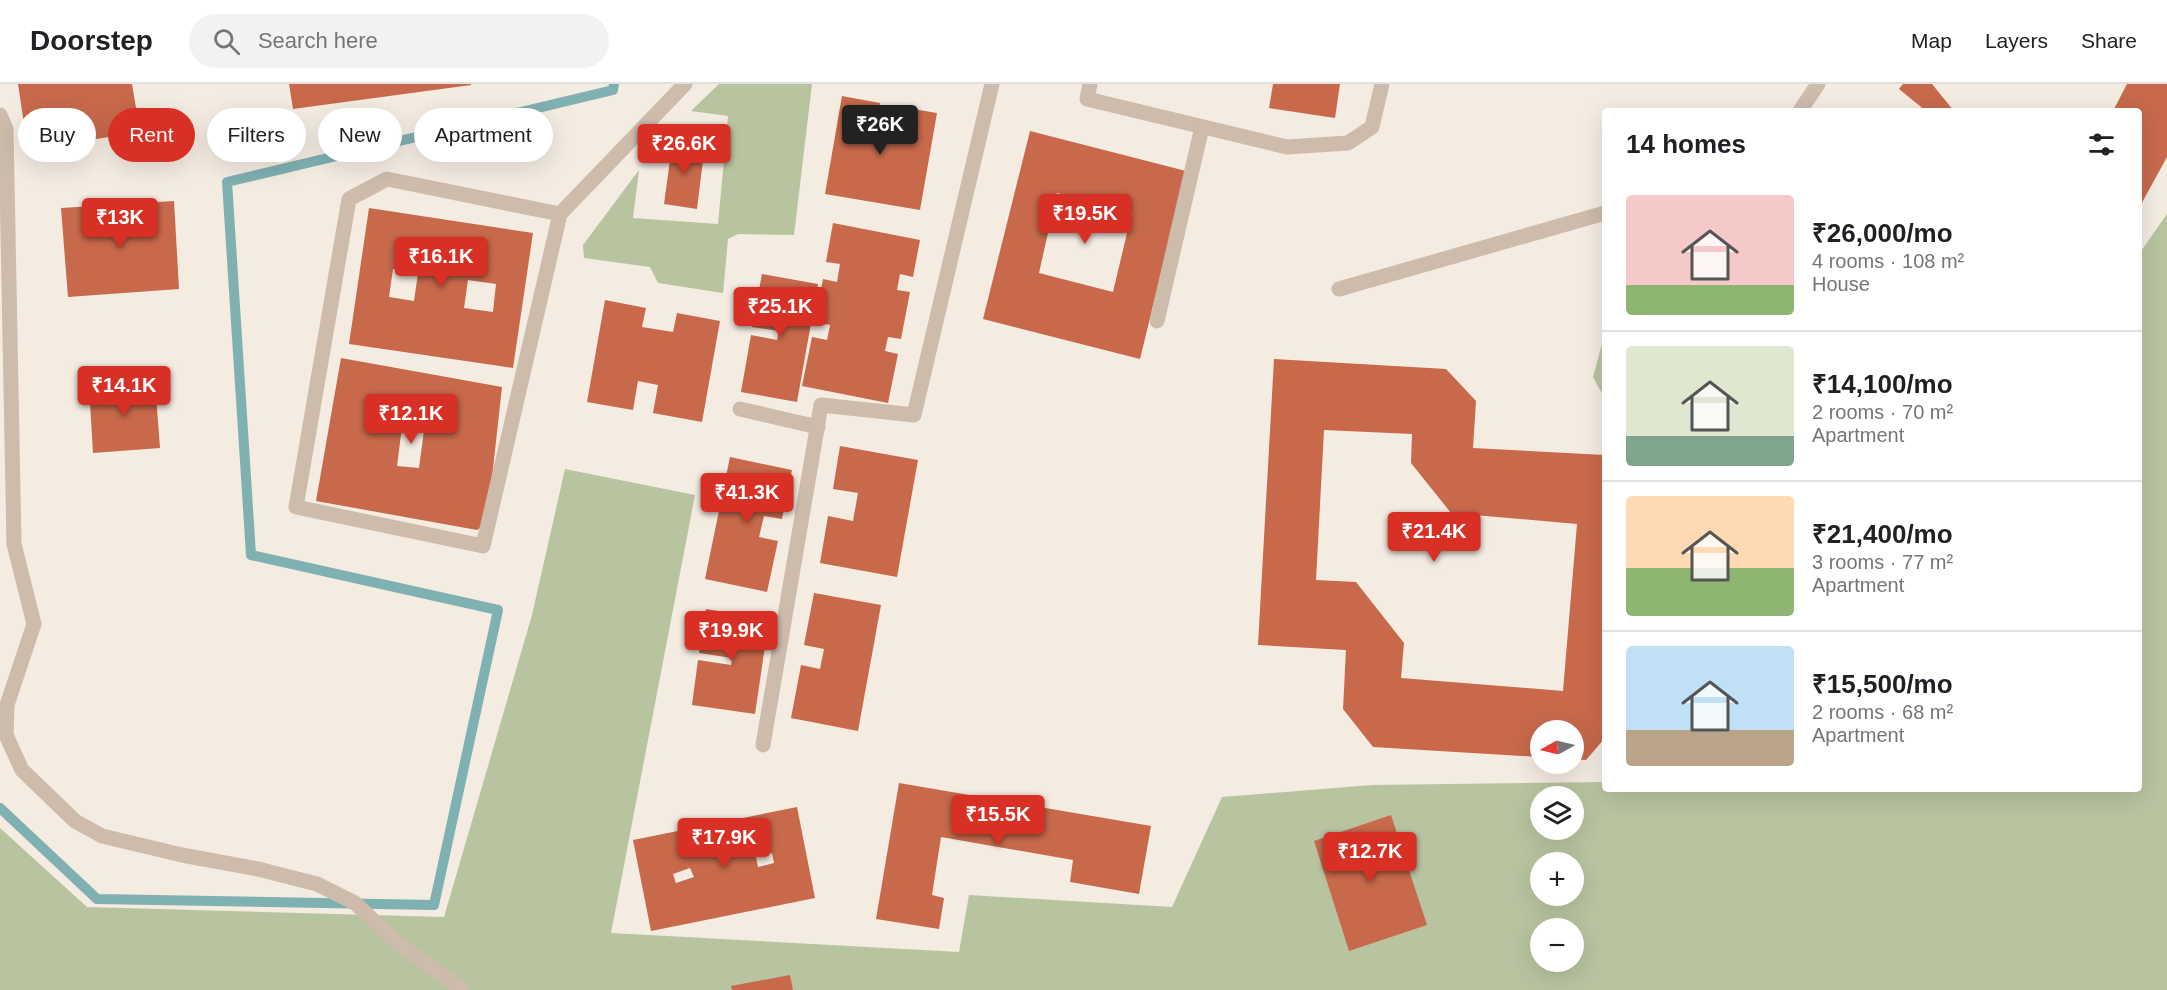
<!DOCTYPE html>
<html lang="en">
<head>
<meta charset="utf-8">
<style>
  :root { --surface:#fff; --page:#f2f2f2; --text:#202124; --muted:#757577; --line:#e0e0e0; --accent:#d93025 }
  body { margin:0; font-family:Helvetica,sans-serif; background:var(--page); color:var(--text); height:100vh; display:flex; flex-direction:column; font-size:22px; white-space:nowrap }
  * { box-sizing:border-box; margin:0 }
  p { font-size:20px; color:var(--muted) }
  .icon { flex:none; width:33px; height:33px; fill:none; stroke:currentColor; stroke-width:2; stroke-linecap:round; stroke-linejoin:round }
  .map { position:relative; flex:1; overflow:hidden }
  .side { position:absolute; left:1602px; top:24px; width:540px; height:684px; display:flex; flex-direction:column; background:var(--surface); border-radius:6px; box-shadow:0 6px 24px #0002 }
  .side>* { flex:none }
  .banner { position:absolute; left:18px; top:24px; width:570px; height:54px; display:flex; gap:12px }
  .needle { width:39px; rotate:262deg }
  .fabs { position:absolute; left:1530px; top:636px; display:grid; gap:12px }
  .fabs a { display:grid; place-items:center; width:54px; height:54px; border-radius:50%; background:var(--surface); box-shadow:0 6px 24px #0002; font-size:30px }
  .price { position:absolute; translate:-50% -51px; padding:0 14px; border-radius:6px; background:var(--accent); color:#fff; font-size:20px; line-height:39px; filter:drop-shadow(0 2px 3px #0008) }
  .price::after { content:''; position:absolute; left:50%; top:36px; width:18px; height:14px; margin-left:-9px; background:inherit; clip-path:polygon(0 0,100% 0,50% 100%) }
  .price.active { background:#222; color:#fff }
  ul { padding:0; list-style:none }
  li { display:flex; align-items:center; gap:18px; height:150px; padding:0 24px }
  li+li { border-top:2px solid var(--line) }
  li span { display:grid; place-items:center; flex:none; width:168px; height:120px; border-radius:6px; color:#555 }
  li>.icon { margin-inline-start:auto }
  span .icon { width:72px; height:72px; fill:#fffc; stroke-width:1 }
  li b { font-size:26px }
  h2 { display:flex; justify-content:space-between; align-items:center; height:72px; padding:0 24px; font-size:26px }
  .chip { padding:0 21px; border-radius:27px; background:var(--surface); box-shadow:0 6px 24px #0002; font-size:21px; line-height:54px }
  .chip.active { background:var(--accent); color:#fff }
  header { display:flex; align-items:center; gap:36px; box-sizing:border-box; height:84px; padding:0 30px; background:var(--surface); border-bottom:2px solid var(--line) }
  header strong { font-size:28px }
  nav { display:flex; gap:33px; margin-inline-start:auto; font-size:21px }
  .search { width:420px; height:54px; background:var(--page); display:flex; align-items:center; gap:15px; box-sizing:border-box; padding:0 21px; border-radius:33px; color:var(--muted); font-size:22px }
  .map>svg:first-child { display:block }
</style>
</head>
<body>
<header>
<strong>Doorstep</strong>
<div class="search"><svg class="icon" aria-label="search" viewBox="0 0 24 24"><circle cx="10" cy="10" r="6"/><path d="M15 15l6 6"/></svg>Search here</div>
<nav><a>Map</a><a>Layers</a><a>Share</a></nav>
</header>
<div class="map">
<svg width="2167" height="906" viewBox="0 0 2167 906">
  <rect width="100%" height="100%" fill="#f4ebe1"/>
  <g fill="#b8c4a0" fill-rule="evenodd">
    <polygon points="719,0 812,0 794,151 738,150 728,155 723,209 658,199 650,183 584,174 583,161 639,86 633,134 718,140 728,32 691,27"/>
    <path d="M2167 130V906H0V744L87 823 444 833 532 531 565 385 695 411 611 849 959 868 969 811 1172 823 1222 713 1372 701 1605 698V705H2139V170ZM1540 712H1574V746H1540ZM1540 778H1574V812H1540ZM1540 844H1574V878H1540Z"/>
    <polygon points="1605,249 1605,315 1593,293"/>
  </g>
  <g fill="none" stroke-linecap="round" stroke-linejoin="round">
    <polyline stroke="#7fb0b2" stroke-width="10" points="0,724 97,815 434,821 498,526 251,471 227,98 613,6 614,0"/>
  </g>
  <g fill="#c8694b" fill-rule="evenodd">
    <polygon points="18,0 132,0 140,48 28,66"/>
    <polygon points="289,0 471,0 471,1 293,25"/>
    <polygon points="1273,0 1340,0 1335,34 1269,24"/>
    <polygon points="1903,0 1932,0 1954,27 1926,27 1899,5"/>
    <polygon points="2127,0 2167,0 2167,73 2139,124 2139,27 2113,27"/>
    <polygon points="842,12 880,19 876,40 903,44 907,24 937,29 920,126 825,110"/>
    <path d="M1030 47 1186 87 1140 275 983 235ZM1057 109 1132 128 1113 208 1039 189Z"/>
    <polygon points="673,54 698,58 696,75 703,76 697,125 664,120"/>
    <polygon points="174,117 179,205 68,213 61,124"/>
    <path d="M369 124 533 149 513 284 349 260ZM393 185 418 189 414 217 389 213ZM468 196 496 200 493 228 464 224Z"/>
    <polygon points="833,139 920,156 913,193 900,190 897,206 910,208 901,255 888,253 885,267 898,270 888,319 802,302 812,253 827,256 830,241 815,238 823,195 837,198 840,180 826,178"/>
    <polygon points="762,190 818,200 797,318 741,308 751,251 777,256 779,247 752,243"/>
    <polygon points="605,216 646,224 642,243 673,248 677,229 720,237 702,338 653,329 658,301 638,297 633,326 587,318"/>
    <path d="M341 274 502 303 487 439 477 446 316 417ZM403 335 425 339 419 384 397 382Z"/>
    <path d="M1274 275 1446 285 1476 317 1473 364 1605 371V654L1586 676 1574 675V646H1540V673L1373 663 1343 625 1346 566 1258 561ZM1324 346 1412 350 1411 379 1451 429 1577 440 1563 607 1401 594 1404 559 1356 498 1316 496Z"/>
    <polygon points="155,298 160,364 93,369 89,302"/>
    <polygon points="840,362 918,376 897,493 820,479 828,432 853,437 858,409 833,405"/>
    <polygon points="730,373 792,386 782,435 764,432 759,453 778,457 767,508 705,495"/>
    <polygon points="814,509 881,521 858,647 791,634 801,581 820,585 824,565 804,561"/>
    <polygon points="706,525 769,535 755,630 692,621 698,576 731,581 732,574 699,569"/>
    <polygon points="899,699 1151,742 1139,810 1070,798 1073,776 941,753 932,811 944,814 939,845 876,835"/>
    <path d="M797 723 815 814 651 847 633 756ZM772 769 774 779 758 783 756 773ZM690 784 694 793 676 799 673 790Z"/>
    <polygon points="1391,731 1427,841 1349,867 1314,757"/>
    <polygon points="790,891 793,906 732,906 731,902"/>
  </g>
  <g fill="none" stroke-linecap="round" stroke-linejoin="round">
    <g stroke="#cdbbac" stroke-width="15">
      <polyline points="1090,0 1087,15 1287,63 1348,59 1372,43 1382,0"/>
      <polyline points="1800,27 1818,0"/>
      <polyline points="0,31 6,45 14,460 34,540 7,621 6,651 22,686 75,737 102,752 182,771 258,785 317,800 355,819 393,855 462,906"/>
      <polyline points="560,130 387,95 349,115 296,423 483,462 560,130 685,0"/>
      <polyline points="1339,205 1605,129"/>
      <polyline points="1157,237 1202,43"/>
      <polyline points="740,325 818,343"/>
      <polyline points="763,661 821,321 914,331 992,0"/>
    </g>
  </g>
</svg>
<div class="fabs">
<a><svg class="needle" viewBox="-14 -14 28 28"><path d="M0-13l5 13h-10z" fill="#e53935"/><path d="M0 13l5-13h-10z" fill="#757577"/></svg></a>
<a><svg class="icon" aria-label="layers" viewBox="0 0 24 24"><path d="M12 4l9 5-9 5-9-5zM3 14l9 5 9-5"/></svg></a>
<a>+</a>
<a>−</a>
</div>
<b class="price active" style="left:880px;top:72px">₹26K</b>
<b class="price" style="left:684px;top:91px">₹26.6K</b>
<b class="price" style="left:1085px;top:161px">₹19.5K</b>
<b class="price" style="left:120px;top:165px">₹13K</b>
<b class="price" style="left:441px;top:204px">₹16.1K</b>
<b class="price" style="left:780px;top:254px">₹25.1K</b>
<b class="price" style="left:124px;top:333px">₹14.1K</b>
<b class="price" style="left:411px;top:361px">₹12.1K</b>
<b class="price" style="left:747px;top:440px">₹41.3K</b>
<b class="price" style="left:1434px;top:479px">₹21.4K</b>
<b class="price" style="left:731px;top:578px">₹19.9K</b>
<b class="price" style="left:998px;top:762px">₹15.5K</b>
<b class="price" style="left:724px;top:785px">₹17.9K</b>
<b class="price" style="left:1370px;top:799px">₹12.7K</b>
<div class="banner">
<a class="chip">Buy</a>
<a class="chip active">Rent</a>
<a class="chip">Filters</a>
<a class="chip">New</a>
<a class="chip">Apartment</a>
</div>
<section class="side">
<h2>14 homes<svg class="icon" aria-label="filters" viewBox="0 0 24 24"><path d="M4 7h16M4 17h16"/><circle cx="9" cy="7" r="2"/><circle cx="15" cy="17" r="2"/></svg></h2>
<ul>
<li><span style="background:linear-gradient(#f6c9c9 75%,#8fb573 0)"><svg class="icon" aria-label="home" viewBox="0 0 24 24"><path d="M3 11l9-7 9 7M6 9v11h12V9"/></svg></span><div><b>₹26,000/mo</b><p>4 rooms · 108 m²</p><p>House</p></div></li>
<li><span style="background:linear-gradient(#dfe7d0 75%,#7fa58c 0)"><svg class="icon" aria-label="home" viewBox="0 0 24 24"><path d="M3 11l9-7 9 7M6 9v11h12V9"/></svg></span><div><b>₹14,100/mo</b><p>2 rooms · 70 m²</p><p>Apartment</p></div></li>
<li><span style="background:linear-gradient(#ffd9b3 60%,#8fb573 0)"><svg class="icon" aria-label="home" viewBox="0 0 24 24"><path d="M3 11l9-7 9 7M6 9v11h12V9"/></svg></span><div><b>₹21,400/mo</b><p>3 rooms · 77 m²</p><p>Apartment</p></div></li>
<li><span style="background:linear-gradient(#bfe0f5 70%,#b9a48a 0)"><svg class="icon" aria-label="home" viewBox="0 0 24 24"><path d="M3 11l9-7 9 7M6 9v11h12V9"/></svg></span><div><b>₹15,500/mo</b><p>2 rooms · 68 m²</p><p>Apartment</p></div></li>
</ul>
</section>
</div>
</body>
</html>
